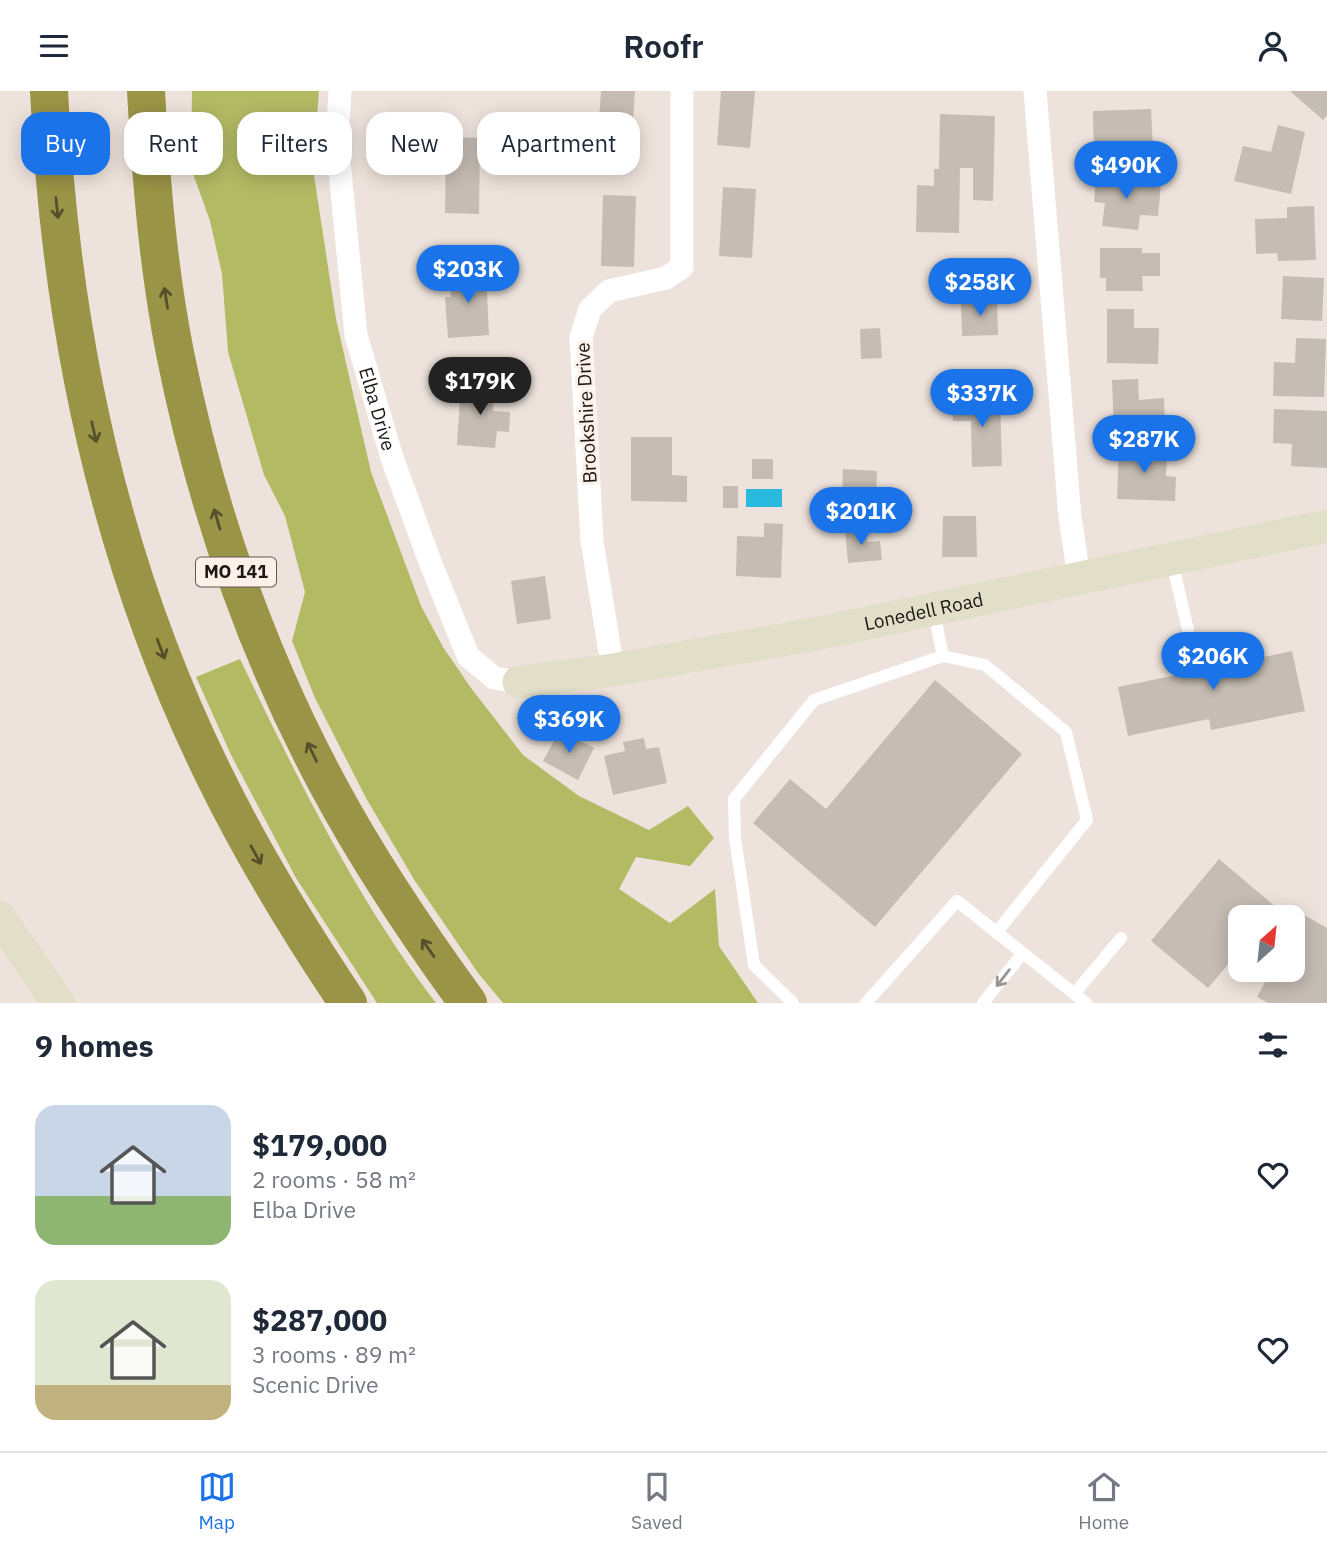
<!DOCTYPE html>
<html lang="en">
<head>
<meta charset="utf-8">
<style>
  :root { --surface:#fff; --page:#f2f2f3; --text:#1f2937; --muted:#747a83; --line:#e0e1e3; --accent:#1a73e8 }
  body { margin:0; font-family:"IBM Plex Sans",sans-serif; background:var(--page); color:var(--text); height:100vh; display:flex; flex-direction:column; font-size:26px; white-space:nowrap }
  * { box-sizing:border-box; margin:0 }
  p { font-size:23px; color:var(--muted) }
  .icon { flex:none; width:38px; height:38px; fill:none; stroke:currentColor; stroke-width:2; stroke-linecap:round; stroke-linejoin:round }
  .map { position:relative; height:912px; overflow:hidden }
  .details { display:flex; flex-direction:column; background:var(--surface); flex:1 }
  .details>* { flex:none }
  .top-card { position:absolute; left:21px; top:21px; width:700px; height:63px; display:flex; gap:14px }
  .needle { width:46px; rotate:27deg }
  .fabs { position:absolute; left:1228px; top:814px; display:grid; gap:14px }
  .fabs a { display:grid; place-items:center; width:77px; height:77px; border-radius:14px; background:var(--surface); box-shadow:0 4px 18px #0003; font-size:35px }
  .price { position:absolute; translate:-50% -60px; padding:0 16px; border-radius:24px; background:var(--accent); color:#fff; font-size:23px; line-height:46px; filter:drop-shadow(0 2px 4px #0008) }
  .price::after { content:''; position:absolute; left:50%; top:42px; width:21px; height:16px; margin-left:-10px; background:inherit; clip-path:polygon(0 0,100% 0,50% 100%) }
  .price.on { background:#222; color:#fff }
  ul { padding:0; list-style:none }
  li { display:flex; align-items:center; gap:21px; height:175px; padding:0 35px }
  li span { display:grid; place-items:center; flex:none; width:196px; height:140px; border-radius:21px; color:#555 }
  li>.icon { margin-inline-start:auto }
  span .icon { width:84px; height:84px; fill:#fffc; stroke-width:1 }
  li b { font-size:30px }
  h2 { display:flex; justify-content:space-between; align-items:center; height:84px; padding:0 35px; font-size:30px }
  .chip { padding:0 24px; border-radius:21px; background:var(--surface); box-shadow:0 4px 18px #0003; font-size:24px; line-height:63px }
  .chip.on { background:var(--accent); color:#fff }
  header { display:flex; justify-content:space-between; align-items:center; height:91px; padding:0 35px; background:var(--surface); font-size:32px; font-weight:600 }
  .menu { display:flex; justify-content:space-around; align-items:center; height:98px; border-top:2px solid var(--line); background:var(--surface); font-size:19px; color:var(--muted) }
  .menu a { display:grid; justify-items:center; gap:4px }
  .menu .on { color:var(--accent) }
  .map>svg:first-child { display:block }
</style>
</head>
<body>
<header><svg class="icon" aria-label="menu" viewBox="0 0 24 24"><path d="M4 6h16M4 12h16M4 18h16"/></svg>Roofr<svg class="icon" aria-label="person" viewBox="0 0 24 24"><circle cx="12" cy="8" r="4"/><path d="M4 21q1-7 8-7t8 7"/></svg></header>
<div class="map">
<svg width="1327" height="912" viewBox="0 0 1327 912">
  <rect width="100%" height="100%" fill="#eee3dc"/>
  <g fill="#b3ba64">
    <polygon points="192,0 319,0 313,78 336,228 371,381 421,515 443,556 471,597 523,664 579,705 649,739 688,715 714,747 690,775 636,766 619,798 670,832 715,798 719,855 758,912 503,912 478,882 415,790 366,707 315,607 292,550 305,501 285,425 264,384 228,261 222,183 210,130 191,77"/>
    <path d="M240 568C298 688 355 806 436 912H377L296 787 231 664 196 586Z"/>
  </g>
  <rect fill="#2ab9df" x="746" y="398" width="36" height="18"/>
  <g fill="#c5bcb3">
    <polygon points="601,0 635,0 631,58 597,56"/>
    <polygon points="721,0 755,0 750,57 717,54"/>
    <polygon points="1290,0 1327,0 1327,24 1323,29"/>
    <polygon points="1151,18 1153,58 1134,58 1135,68 1094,69 1093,20"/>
    <polygon points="940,23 995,25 993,110 973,109 973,77 960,77 959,142 916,141 917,94 934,95 934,78 939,78"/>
    <polygon points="1278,34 1305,41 1291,103 1234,90 1243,55 1271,61"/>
    <polygon points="446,46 480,47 479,123 445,122"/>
    <polygon points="1096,84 1161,93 1158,125 1140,124 1138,139 1102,135 1105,112 1094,111"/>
    <polygon points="723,96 756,98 752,167 719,165"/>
    <polygon points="603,104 636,105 634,176 601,175"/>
    <polygon points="1314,115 1316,169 1278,170 1277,162 1256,163 1255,128 1287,127 1287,116"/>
    <polygon points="1100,157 1142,157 1142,162 1160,162 1160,185 1142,185 1143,200 1106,200 1106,187 1100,187"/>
    <polygon points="486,180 489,244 448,247 445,206 451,206 449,182"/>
    <polygon points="1283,185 1324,187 1322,230 1281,228"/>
    <polygon points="997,209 998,244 962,245 961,210"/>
    <polygon points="1107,218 1134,218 1134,237 1159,237 1158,273 1107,272"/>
    <polygon points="880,237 882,267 861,268 860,238"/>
    <polygon points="1296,247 1326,248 1324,306 1273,305 1274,271 1295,272"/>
    <polygon points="1138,288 1139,309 1164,307 1165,341 1114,343 1112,289"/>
    <polygon points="461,291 495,294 493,320 510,321 509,341 497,340 495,357 457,354"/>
    <polygon points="1000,307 1002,375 972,376 971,330 953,330 952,309"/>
    <polygon points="1274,318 1327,320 1327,377 1291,375 1292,353 1273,352"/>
    <polygon points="631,346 672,346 672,384 687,385 687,411 631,410"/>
    <polygon points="1119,355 1167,357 1166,385 1176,386 1175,410 1117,408"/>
    <rect x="752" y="368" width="21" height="20"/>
    <polygon points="843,378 877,380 876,407 842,405"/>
    <rect x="723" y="395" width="15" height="22"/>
    <polygon points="943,425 976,425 977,466 942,466"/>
    <polygon points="764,432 783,433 781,487 736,485 737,445 764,446"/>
    <polygon points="865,436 867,451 880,450 882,469 848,472 845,438"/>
    <polygon points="545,485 551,528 517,533 511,490"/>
    <polygon points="1211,547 1217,576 1292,560 1305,620 1211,639 1209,628 1128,645 1118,596 1177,584 1171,556"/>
    <polygon points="935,589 1022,663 875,836 753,732 790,688 826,718"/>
    <polygon points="560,639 594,657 578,689 543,670"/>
    <polygon points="644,647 646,658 659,656 667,692 613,704 604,665 625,660 623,651"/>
    <polygon points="1219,768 1276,816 1268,826 1241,826 1241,858 1208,897 1151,850"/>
    <polygon points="1304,824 1327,837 1327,912 1268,912 1257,906 1272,878 1293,878 1293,843"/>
  </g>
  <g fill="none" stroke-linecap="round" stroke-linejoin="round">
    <g stroke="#fff" stroke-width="12">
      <polyline points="1172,470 1188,539"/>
      <polyline points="934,521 943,565"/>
      <polyline points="1074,903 1121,847"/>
      <polyline points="793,912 754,874 735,747 734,708 814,609 943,565 985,574 1066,641 1087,729 996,842"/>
      <polyline points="866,912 957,810 1086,912"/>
      <polyline points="983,912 1022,863"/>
    </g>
    <g stroke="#fff" stroke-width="23">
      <path id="s1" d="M340 0 337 50 356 244 392 367 429 468 468 565 494 587 519 591"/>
      <polyline points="1035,0 1070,426 1079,486"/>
      <polyline points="613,579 592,450 581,246 590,218 609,200 666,187 682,176 682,0"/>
    </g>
    <g stroke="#e1dfc8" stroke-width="33">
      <path id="s2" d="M519 591 613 579 820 542 1327 435"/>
      <polyline points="0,827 58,912"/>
    </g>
    <g stroke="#9a9446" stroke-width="38">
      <path d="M49 0C60 236 109 471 214 684 253 764 299 839 348 912"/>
      <path d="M146 0C151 88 158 176 175 262 205 412 256 560 328 694 369 771 417 842 468 912"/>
    </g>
  </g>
  <defs><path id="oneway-shaft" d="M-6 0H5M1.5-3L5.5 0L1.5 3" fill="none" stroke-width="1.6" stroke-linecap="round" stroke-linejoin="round" transform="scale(1.75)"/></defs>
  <g stroke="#55502b">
    <use href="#oneway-shaft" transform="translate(57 117) rotate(84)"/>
    <use href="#oneway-shaft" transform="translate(166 207) rotate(-99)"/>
    <use href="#oneway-shaft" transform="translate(94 341) rotate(77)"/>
    <use href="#oneway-shaft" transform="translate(217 428) rotate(-106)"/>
    <use href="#oneway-shaft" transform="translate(161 558) rotate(69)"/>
    <use href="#oneway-shaft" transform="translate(312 661) rotate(-116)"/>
    <use href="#oneway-shaft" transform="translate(256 764) rotate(61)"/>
    <use href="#oneway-shaft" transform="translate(428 857) rotate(-125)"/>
  </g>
  <use stroke="#999796" href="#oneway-shaft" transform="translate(1003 887) rotate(128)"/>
  <g text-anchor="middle" stroke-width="6" stroke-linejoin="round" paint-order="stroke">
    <rect fill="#fcf0e9" stroke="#5f5955" stroke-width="2" x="196" y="466.5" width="80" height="29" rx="5"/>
    <g font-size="18" font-weight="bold" fill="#1c1815">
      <text x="236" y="487">MO 141</text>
    </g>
    <g font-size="19" fill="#1c1815" stroke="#fcf0e9">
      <text dy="7" stroke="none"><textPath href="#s1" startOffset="322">Elba Drive</textPath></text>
      <text transform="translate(586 322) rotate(-93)" y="7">Brookshire Drive</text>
      <text dy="7" stroke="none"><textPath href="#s2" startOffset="411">Lonedell Road</textPath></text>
    </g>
  </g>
</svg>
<div class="fabs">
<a><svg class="needle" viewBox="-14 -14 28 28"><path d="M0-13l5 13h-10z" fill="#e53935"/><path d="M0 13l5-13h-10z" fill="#747a83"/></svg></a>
</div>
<b class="price" style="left:1126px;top:110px">$490K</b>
<b class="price" style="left:468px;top:214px">$203K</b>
<b class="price" style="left:980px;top:227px">$258K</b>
<b class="price on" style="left:480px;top:326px">$179K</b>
<b class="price" style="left:982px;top:338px">$337K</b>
<b class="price" style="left:1144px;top:384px">$287K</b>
<b class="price" style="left:861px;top:456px">$201K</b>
<b class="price" style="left:1213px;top:601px">$206K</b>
<b class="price" style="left:569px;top:664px">$369K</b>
<div class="top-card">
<a class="chip on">Buy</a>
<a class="chip">Rent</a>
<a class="chip">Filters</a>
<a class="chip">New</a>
<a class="chip">Apartment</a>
</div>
</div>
<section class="details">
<h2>9 homes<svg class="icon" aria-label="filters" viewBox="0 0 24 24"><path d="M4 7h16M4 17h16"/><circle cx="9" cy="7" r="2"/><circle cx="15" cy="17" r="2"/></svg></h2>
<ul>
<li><span style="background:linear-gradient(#c9d6e8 65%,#8fb573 0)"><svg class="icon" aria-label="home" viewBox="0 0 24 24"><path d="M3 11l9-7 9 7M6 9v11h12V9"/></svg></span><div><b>$179,000</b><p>2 rooms · 58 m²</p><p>Elba Drive</p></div><svg class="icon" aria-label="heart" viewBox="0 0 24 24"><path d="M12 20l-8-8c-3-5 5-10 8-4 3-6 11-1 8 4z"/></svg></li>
<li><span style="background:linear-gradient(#dfe7d0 75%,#c2b280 0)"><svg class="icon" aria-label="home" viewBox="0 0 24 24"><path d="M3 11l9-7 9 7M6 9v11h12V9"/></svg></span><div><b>$287,000</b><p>3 rooms · 89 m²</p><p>Scenic Drive</p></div><svg class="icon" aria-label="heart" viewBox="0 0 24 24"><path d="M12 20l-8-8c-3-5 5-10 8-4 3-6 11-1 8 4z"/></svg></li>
</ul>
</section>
<nav class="menu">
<a class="on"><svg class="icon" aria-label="map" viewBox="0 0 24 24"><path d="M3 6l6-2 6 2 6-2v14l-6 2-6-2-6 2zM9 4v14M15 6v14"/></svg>Map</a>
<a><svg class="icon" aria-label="saved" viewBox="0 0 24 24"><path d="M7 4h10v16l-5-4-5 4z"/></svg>Saved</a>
<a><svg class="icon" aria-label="home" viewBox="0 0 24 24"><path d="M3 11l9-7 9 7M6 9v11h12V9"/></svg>Home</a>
</nav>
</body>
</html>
